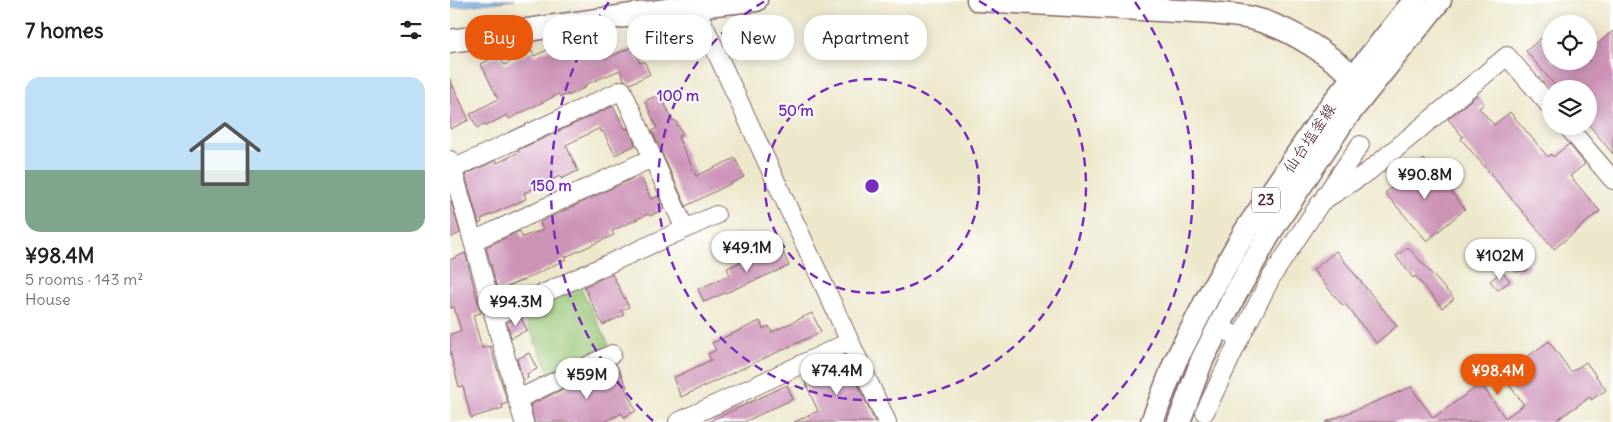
<!DOCTYPE html>
<html lang="en">
<head>
<meta charset="utf-8">
<style>
  :root { --surface:#fff; --page:#f2f2f2; --text:#202124; --muted:#757577; --accent:#ea580c }
  body { margin:0; font-family:Delius,"Klee One",sans-serif; background:var(--page); color:var(--text); height:100vh; display:flex; flex-direction:column; font-size:19px; white-space:nowrap }
  * { box-sizing:border-box; margin:0 }
  p { font-size:16px; color:var(--muted) }
  .icon { flex:none; width:28px; height:28px; fill:none; stroke:currentColor; stroke-width:2; stroke-linecap:round; stroke-linejoin:round }
  .map { position:relative; flex:1; overflow:hidden }
  .details { display:flex; flex-direction:column; background:var(--surface); width:450px }
  .details>* { flex:none }
  .banner { position:absolute; left:15px; top:15px; width:475px; height:45px; display:flex; gap:10px }
  .controls { position:absolute; left:1092px; top:15px; display:grid; gap:10px }
  .controls a { display:grid; place-items:center; width:55px; height:55px; border-radius:50%; background:var(--surface); box-shadow:0 2px 12px #0003; font-size:25px }
  .price { position:absolute; translate:-50% -42px; padding:0 11px; border-radius:18px; background:#fff; color:#222; font-size:16px; line-height:32px; filter:drop-shadow(0 1px 2px #0008) }
  .price::after { content:''; position:absolute; left:50%; top:30px; width:15px; height:11px; margin-left:-8px; background:inherit; clip-path:polygon(0 0,100% 0,50% 100%) }
  .price.current { background:var(--accent); color:#fff }
  ul { padding:0; list-style:none }
  li { display:grid; align-content:center; gap:10px; height:265px; padding:0 25px }
  li span { display:grid; place-items:center; height:155px; border-radius:15px; color:#555 }
  li>.icon { margin-inline-start:auto }
  span .icon { width:90px; height:90px; fill:#fffc; stroke-width:1 }
  li b { font-size:21px }
  h2 { display:flex; justify-content:space-between; align-items:center; height:60px; padding:0 25px; font-size:21px }
  .pill { padding:0 18px; border-radius:20px; background:var(--surface); box-shadow:0 2px 12px #0003; font-size:18px; line-height:45px }
  .pill.current { background:var(--accent); color:#fff }
  main { display:flex; flex:1; min-height:0 }
  .map>svg:first-child { display:block }
</style>
</head>
<body>
<main>
<section class="details">
<h2>7 homes<svg class="icon" aria-label="filters" viewBox="0 0 24 24"><path d="M4 7h16M4 17h16"/><circle cx="9" cy="7" r="2"/><circle cx="15" cy="17" r="2"/></svg></h2>
<ul>
<li><span style="background:linear-gradient(#bfe0f5 60%,#7fa58c 0)"><svg class="icon" aria-label="home" viewBox="0 0 24 24"><path d="M3 11l9-7 9 7M6 9v11h12V9"/></svg></span><div><b>¥98.4M</b><p>5 rooms · 143 m²</p><p>House</p></div></li>
</ul>
</section>
<div class="map">
<svg width="1163" height="422" viewBox="0 0 1163 422">
  <rect width="100%" height="100%" fill="#fff"/>
  <filter id="ink" filterUnits="userSpaceOnUse"><feTurbulence type="fractalNoise" baseFrequency=".02" numOctaves="2"/><feDisplacementMap in="SourceGraphic" scale="10" xChannelSelector="R" yChannelSelector="G"/><feConvolveMatrix kernelMatrix="1 2 1 2 8 2 1 2 1" color-interpolation-filters="sRGB"/></filter>
  <filter id="wash" filterUnits="userSpaceOnUse"><feTurbulence type="fractalNoise" baseFrequency=".0096" numOctaves="4" result="noise"/><feDisplacementMap in="SourceGraphic" scale="20" xChannelSelector="R" yChannelSelector="G"/><feGaussianBlur stdDeviation="1.12" result="paint"/><feColorMatrix in="noise" values="0 0 0 0 0 0 0 0 0 0 0 0 0 0 0 0 0 1.4 0 .05"/><feComposite in="paint" operator="in"/></filter>
  <g filter="url(#wash)">
    <rect width="100%" height="100%" fill="#ede7cb"/>
    <polygon fill="#94c372" stroke="#6f714e" points="129,284 159,345 100,374 71,312"/>
    <polygon fill="#71b1e5" stroke="#5e6888" points="0,0 65,0 0,8"/>
    <g id="blocks">
      <g fill="#cc93b7">
        <polygon points="1101,30 1101,61 1139,61 1139,51 1163,31 1163,154 1139,125 1139,89 1108,89 1076,51"/>
        <polygon points="145,38 155,59 182,47 190,63 194,61 200,74 180,84 174,80 170,70 135,85 136,87 118,96 118,94 111,97 109,94 59,119 57,115 36,126 35,124 27,128 20,114 48,99 31,64 49,55 54,65 82,51 84,56 108,45 109,48 124,41"/>
        <polygon points="0,79 19,120 0,129"/>
        <polygon points="210,94 223,121 225,120 233,134 228,137 246,176 285,158 294,177 236,206 202,131 207,128 195,101"/>
        <polygon points="1027,95 1034,104 1029,108 1044,125 1060,112 1098,157 1101,154 1103,157 1119,144 1135,164 1120,176 1150,211 1104,249 1011,139 1013,137 998,119"/>
        <polygon points="163,106 175,129 178,128 185,145 165,155 153,131 151,132 150,128 116,145 128,171 111,179 110,176 74,193 76,199 31,219 32,222 29,224 15,175 46,160 47,163 69,152 68,150"/>
        <polygon points="974,159 1015,209 977,241 935,193"/>
        <polygon points="190,175 201,199 208,196 214,209 200,216 198,214 162,231 164,235 115,257 116,259 72,281 72,280 48,291 36,247 70,231 72,237 93,230 90,222"/>
        <polygon points="1,201 10,233 0,238 0,202"/>
        <polygon points="330,245 339,266 254,302 248,289 280,275 277,268"/>
        <polygon points="958,247 1004,299 992,308 965,276 963,278 946,256"/>
        <polygon points="886,251 947,326 926,343 895,304 893,306 863,270"/>
        <polygon points="15,253 31,313 23,315 32,348 40,346 58,403 52,405 53,408 21,418 13,386 9,387 0,352 0,334 11,331 4,307 0,308 0,260"/>
        <polygon points="1074,259 1079,265 1077,271 1065,272 1068,262"/>
        <polygon points="1052,271 1060,281 1048,290 1040,281"/>
        <polygon points="162,274 179,307 171,311 174,315 153,325 134,287"/>
        <polygon points="362,313 371,332 231,397 223,378 261,360 258,354 266,350 262,343 310,321 313,329 319,326 322,332"/>
        <polygon points="70,316 77,330 61,338 57,322"/>
        <polygon points="1099,341 1121,372 1136,362 1156,390 1141,400 1140,397 1104,422 876,422 961,387 983,418 1031,384 1055,418 1074,405 1052,375"/>
        <polygon points="79,353 87,369 77,374 78,378 73,381 67,359"/>
        <polygon points="396,358 425,422 344,422 368,411 355,382 361,379 359,375"/>
        <polygon points="166,364 177,387 175,388 186,411 174,417 172,413 154,422 84,422 80,405"/>
        <polygon points="337,385 343,399 294,422 258,422"/>
      </g>
    </g>
  </g>
  <g filter="url(#ink)">
    <use href="#blocks" fill-opacity="0" stroke="#836563" stroke-width="1"/>
    <g fill="none" stroke-linecap="round" stroke-linejoin="round">
      <g stroke="#836563" stroke-width="20">
        <g id="minor">
          <polyline points="245,6 437,422"/>
          <polyline points="1117,126 1163,180"/>
          <polyline points="0,160 74,422"/>
          <polyline points="3,169 172,90 235,229 44,316"/>
          <polyline points="875,196 910,145"/>
          <polyline points="235,229 266,215"/>
          <polyline points="23,241 202,158"/>
          <polyline points="769,327 790,338 822,276 871,202 919,171 1057,56 1101,107"/>
          <polyline points="68,399 162,354"/>
          <polyline points="755,412 790,338"/>
          <polyline points="228,422 399,342"/>
        </g>
      </g>
      <g stroke="#836563" stroke-width="25">
        <g id="major">
          <path d="M528 0 763 13C775 15 789 15 801 18 844 28 880 57 914 84"/>
          <polyline points="0,41 245,6 306,0"/>
          <polyline points="702,422 725,362 759,295 796,230 877,110 965,0"/>
          <polyline points="729,422 752,360 785,295 821,231 894,120 990,0"/>
        </g>
      </g>
      <use href="#minor" stroke="#fff" stroke-width="18"/>
      <use href="#major" stroke="#fff" stroke-width="22"/>
    </g>
  </g>
  <g fill="none" stroke="#7b2cbf" stroke-width="2.5" stroke-dasharray="9 6">
    <circle cx="422" cy="186" r="107"/>
    <path d="M529 1A214 214 0 1 1 315 1"/>
    <path d="M203 421A321 321 0 0 1 159 2M685 2A321 321 0 0 1 641 421"/>
  </g>
  <g text-anchor="middle" stroke-width="4" stroke-linejoin="round" paint-order="stroke">
    <rect fill="#fff" stroke="#80626b" stroke-width="1" x="802" y="187.5" width="28" height="25" rx="4"/>
    <g font-size="15" font-weight="bold" fill="#4a1f2b">
      <text x="816" y="205">23</text>
    </g>
    <g font-size="16" fill="#4a1f2b" stroke="#fff">
      <text transform="translate(859 138) rotate(-56)" y="6">仙台塩釜線</text>
    </g>
  </g>
  <circle cx="422" cy="186" r="8" fill="#7b2cbf" stroke="#fff" stroke-width="2.5"/>
  <g font-size="15" text-anchor="middle" font-weight="bold" fill="#7b2cbf" stroke="#fff" stroke-width="4" stroke-linejoin="round" paint-order="stroke">
    <text x="228" y="101">100 m</text>
    <text x="346" y="116">50 m</text>
    <text x="101" y="191">150 m</text>
  </g>
</svg>
<div class="controls">
<a><svg class="icon" aria-label="locate" viewBox="0 0 24 24"><circle cx="12" cy="12" r="6"/><path d="M12 2v4M12 18v4M2 12h4M18 12h4"/></svg></a>
<a><svg class="icon" aria-label="layers" viewBox="0 0 24 24"><path d="M12 4l9 5-9 5-9-5zM3 14l9 5 9-5"/></svg></a>
</div>
<b class="price" style="left:975px;top:200px">¥90.8M</b>
<b class="price" style="left:297px;top:273px">¥49.1M</b>
<b class="price" style="left:1050px;top:281px">¥102M</b>
<b class="price" style="left:66px;top:327px">¥94.3M</b>
<b class="price" style="left:387px;top:396px">¥74.4M</b>
<b class="price current" style="left:1048px;top:396px">¥98.4M</b>
<b class="price" style="left:137px;top:400px">¥59M</b>
<div class="banner">
<a class="pill current">Buy</a>
<a class="pill">Rent</a>
<a class="pill">Filters</a>
<a class="pill">New</a>
<a class="pill">Apartment</a>
</div>
</div>
</main>
</body>
</html>
